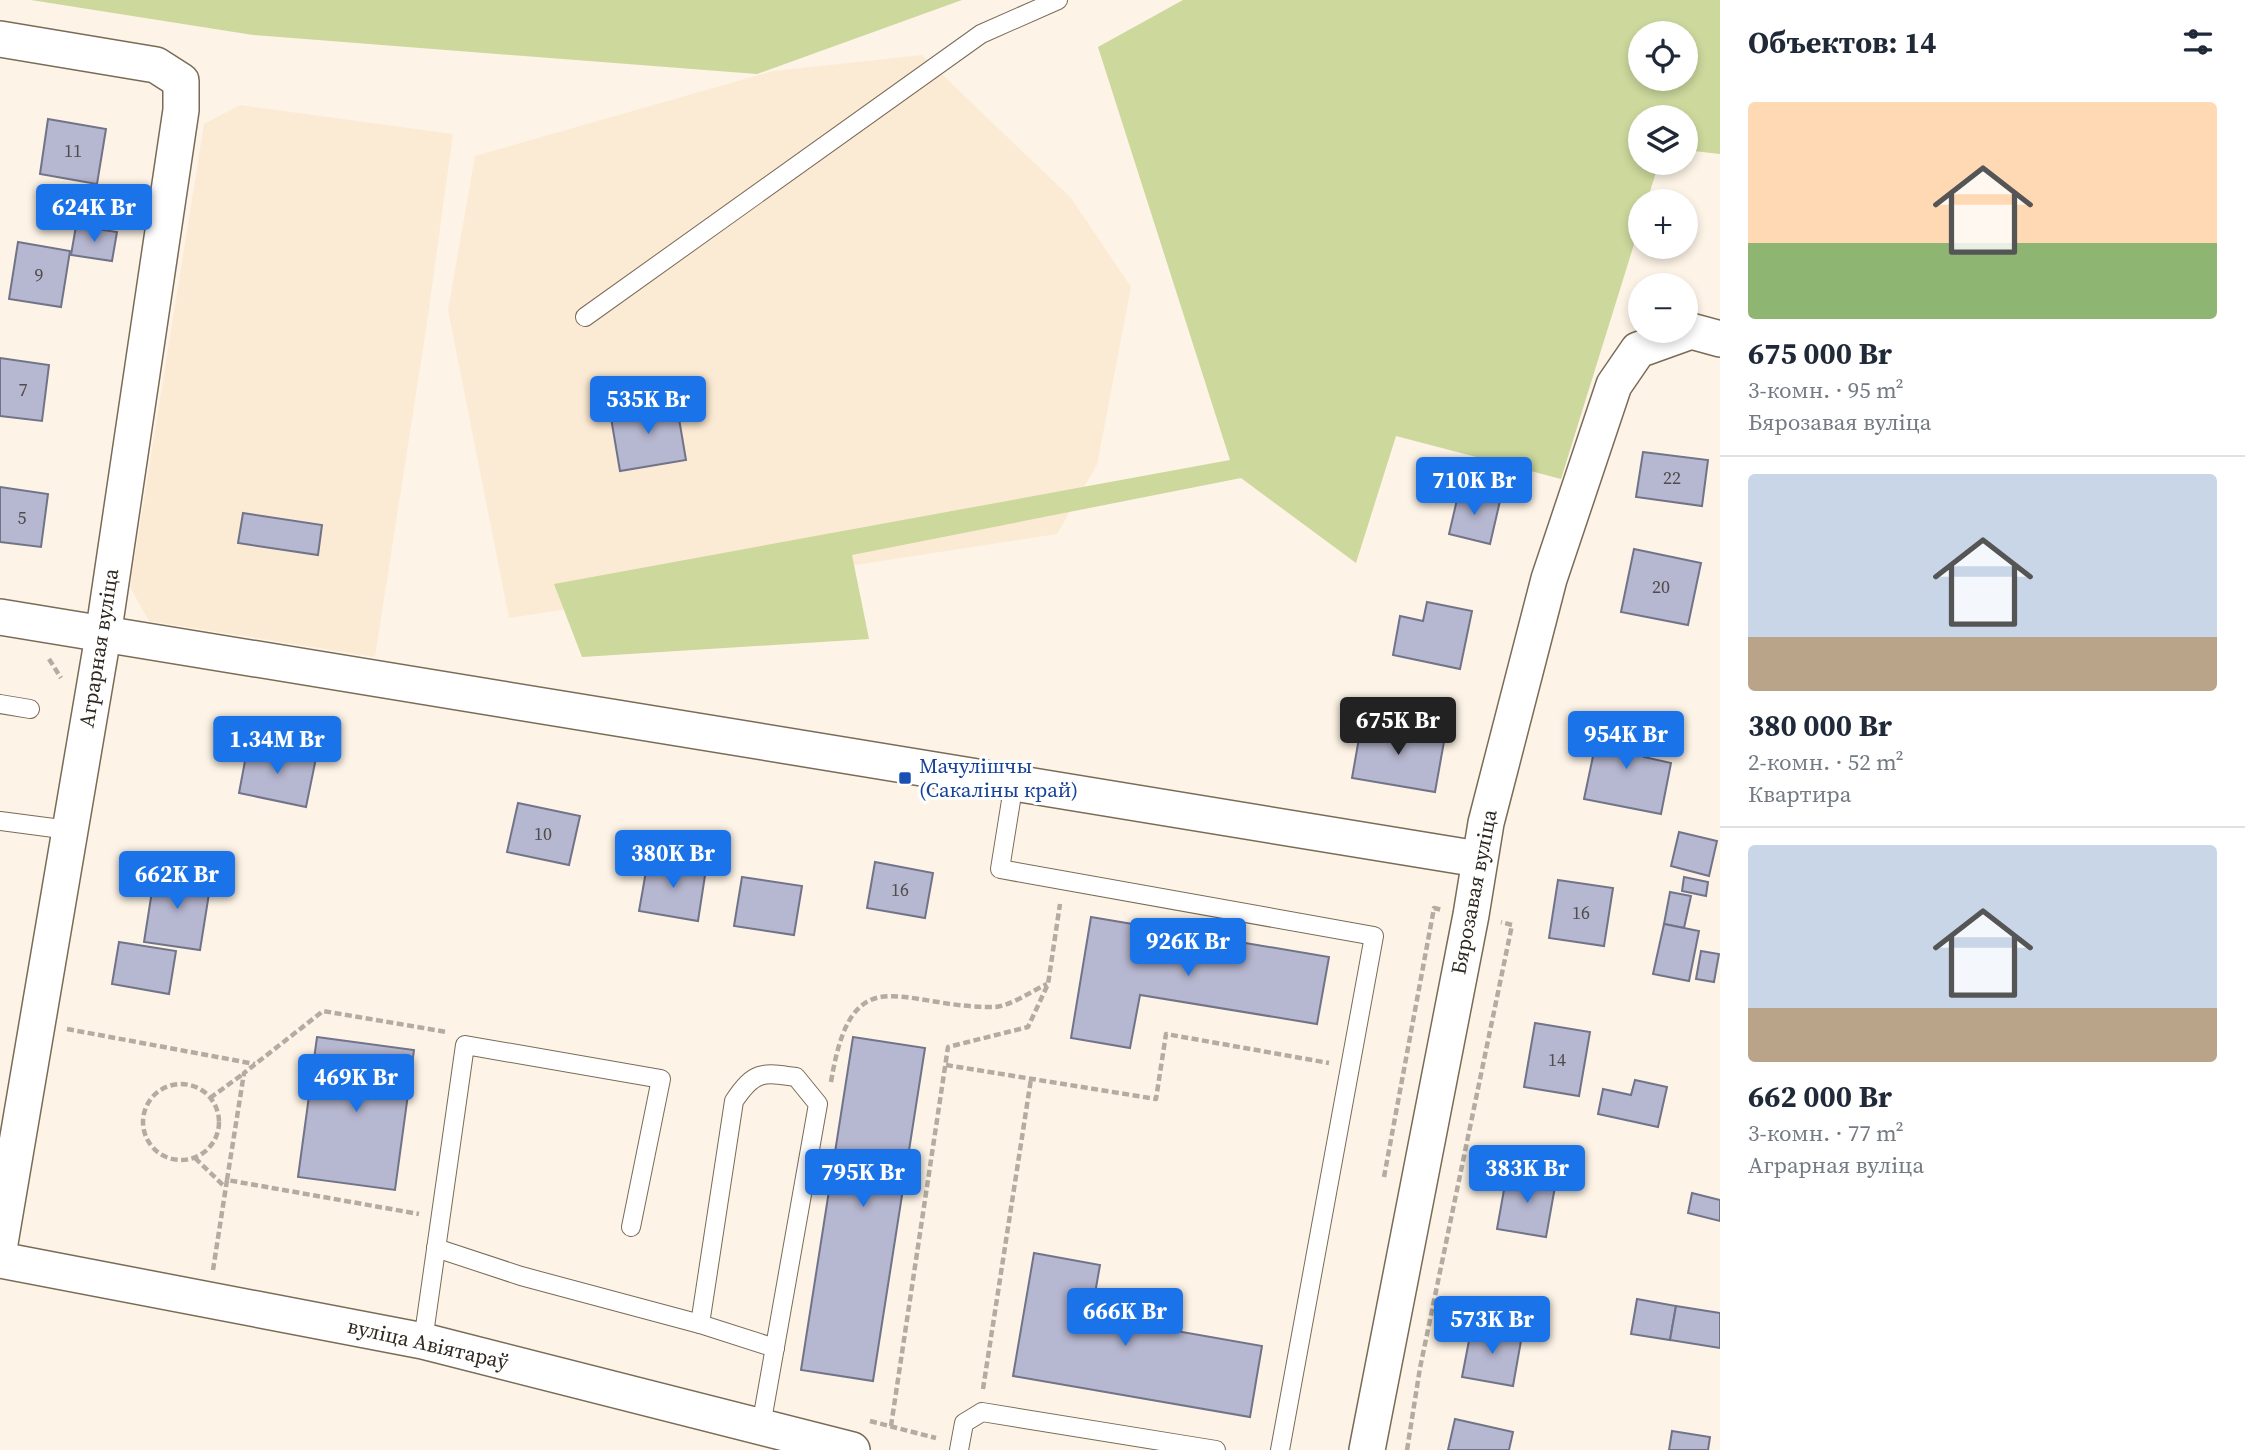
<!DOCTYPE html>
<html lang="ru">
<head>
<meta charset="utf-8">
<style>
  :root { --surface:#fff; --page:#f6f6f7; --text:#1f2937; --muted:#747a83; --line:#e0e1e3; --accent:#1a73e8 }
  body { margin:0; font-family:"Source Serif 4",serif; background:var(--page); color:var(--text); height:100vh; display:flex; flex-direction:column; font-size:26px; white-space:nowrap }
  * { box-sizing:border-box; margin:0 }
  p { font-size:23px; color:var(--muted) }
  .icon { flex:none; width:38px; height:38px; fill:none; stroke:currentColor; stroke-width:2; stroke-linecap:round; stroke-linejoin:round }
  .map { position:relative; flex:1; overflow:hidden }
  .side { display:flex; flex-direction:column; background:var(--surface); width:525px }
  .side>* { flex:none }
  .controls { position:absolute; left:1628px; top:21px; display:grid; gap:14px }
  .controls a { display:grid; place-items:center; width:70px; height:70px; border-radius:50%; background:var(--surface); box-shadow:0 4px 10px #0003; font-size:35px }
  .price { position:absolute; translate:-50% -60px; padding:0 16px; border-radius:7px; background:var(--accent); color:#fff; font-size:23px; line-height:46px; filter:drop-shadow(0 2px 4px #0008) }
  .price::after { content:''; position:absolute; left:50%; top:42px; width:21px; height:16px; margin-left:-10px; background:inherit; clip-path:polygon(0 0,100% 0,50% 100%) }
  .price.on { background:#222; color:#fff }
  ul { padding:0; list-style:none }
  li { display:grid; align-content:center; gap:14px; height:371px; padding:0 28px }
  li+li { border-top:2px solid var(--line) }
  li span { display:grid; place-items:center; height:217px; border-radius:7px; color:#555 }
  li>.icon { margin-inline-start:auto }
  span .icon { width:126px; height:126px; fill:#fffc; stroke-width:1 }
  li b { font-size:30px }
  h2 { display:flex; justify-content:space-between; align-items:center; height:84px; padding:0 28px; font-size:30px }
  main { display:flex; flex:1; min-height:0 }
  .map>svg:first-child { display:block }
</style>
</head>
<body>
<main>
<div class="map">
<svg width="1720" height="1450" viewBox="0 0 1720 1450">
  <rect width="100%" height="100%" fill="#fdf3e6"/>
  <g fill="#fcebd4">
    <polygon points="922,55 1071,198 1131,287 1097,465 1057,534 509,618 448,310 475,156 773,71"/>
    <polygon points="240,105 453,134 427,323 375,657 149,621 130,587 204,124"/>
  </g>
  <g fill="#ccd89c" fill-rule="evenodd">
    <polygon points="31,0 962,0 757,74 253,35"/>
    <path d="M1183 0H1720V154L1685 150V117H1640V163H1659L1647 201H1640V225L1561 479 1396 436 1356 563 1241 478 852 555 869 639 582 657 554 584 1230 460 1098 47ZM1640 33H1685V79H1640Z"/>
  </g>
  <g fill="#b6b7d0" stroke="#717389" stroke-width="2">
    <polygon points="48,119 106,129 97,184 40,174"/>
    <polygon points="76,226 117,232 112,261 71,255"/>
    <polygon points="18,242 70,251 61,307 9,299"/>
    <polygon points="0,358 49,365 42,421 0,416"/>
    <polygon points="676,401 686,460 620,471 610,412"/>
    <polygon points="1643,452 1708,460 1702,506 1636,497"/>
    <polygon points="0,487 48,494 41,547 0,542"/>
    <polygon points="1459,491 1500,501 1490,544 1449,534"/>
    <polygon points="243,513 322,525 318,555 238,543"/>
    <polygon points="1634,549 1701,563 1688,625 1621,612"/>
    <polygon points="1427,602 1472,611 1460,669 1393,655 1400,616 1423,621"/>
    <polygon points="1362,721 1445,736 1435,792 1352,778"/>
    <polygon points="1600,723 1649,733 1644,757 1671,763 1661,814 1584,799"/>
    <polygon points="248,745 316,758 306,807 239,793"/>
    <polygon points="518,803 580,816 569,865 507,852"/>
    <polygon points="1679,832 1717,841 1709,876 1671,866"/>
    <polygon points="648,860 706,869 698,921 639,911"/>
    <polygon points="875,862 933,873 925,918 867,908"/>
    <polygon points="155,872 211,881 200,950 144,942"/>
    <polygon points="742,877 802,886 794,935 734,926"/>
    <polygon points="1684,877 1708,882 1706,896 1682,891"/>
    <polygon points="1558,880 1613,888 1604,946 1549,938"/>
    <polygon points="1670,892 1691,896 1684,928 1664,924"/>
    <polygon points="1091,917 1329,957 1317,1024 1140,995 1130,1048 1071,1038"/>
    <polygon points="1664,924 1699,931 1689,981 1653,974"/>
    <polygon points="119,942 176,951 169,994 112,984"/>
    <polygon points="1701,951 1719,954 1714,982 1696,979"/>
    <polygon points="1535,1023 1590,1032 1579,1096 1524,1087"/>
    <polygon points="317,1037 414,1050 395,1190 298,1177"/>
    <polygon points="853,1037 925,1048 873,1381 801,1370"/>
    <polygon points="1635,1080 1667,1087 1658,1127 1598,1114 1603,1089 1631,1095"/>
    <polygon points="1507,1173 1556,1181 1546,1237 1497,1229"/>
    <polygon points="1692,1193 1720,1200 1720,1221 1688,1213"/>
    <polygon points="1034,1253 1100,1265 1091,1316 1262,1346 1250,1417 1013,1376"/>
    <polygon points="1637,1299 1676,1306 1670,1340 1631,1334"/>
    <polygon points="1676,1306 1720,1313 1720,1348 1670,1340"/>
    <polygon points="1472,1325 1522,1335 1513,1386 1462,1377"/>
    <polygon points="1455,1419 1513,1432 1509,1450 1448,1450"/>
    <polygon points="1672,1431 1710,1437 1708,1450 1669,1450"/>
  </g>
  <g fill="none" stroke-linecap="round" stroke-linejoin="round">
    <g stroke="#796b57" stroke-width="20">
      <g id="lane">
        <polyline points="585,317 981,34 1058,0"/>
        <polyline points="0,704 30,709"/>
        <polyline points="1014,782 1000,869 1374,936 1280,1450"/>
        <polyline points="0,821 69,830"/>
        <path d="M436 1248 521 1276 700 1324 734 1101C754 1071 762 1072 796 1077L818 1104 761 1426"/>
        <polyline points="700,1324 775,1348"/>
        <polyline points="423,1341 465,1045 661,1079 631,1227"/>
        <polyline points="959,1450 964,1423 982,1412 1216,1450"/>
      </g>
    </g>
    <g stroke="#796b57" stroke-width="38">
      <g id="street">
        <polyline points="0,39 156,65 181,81 181,110 103,636 0,1243"/>
        <polyline points="0,617 1478,859"/>
        <polyline points="0,1260 423,1341 852,1450"/>
        <polyline points="1367,1450 1471,915 1486,823 1549,579 1614,385 1638,350 1691,331 1720,339"/>
      </g>
    </g>
    <g stroke="#b5aca1" stroke-width="4.5" stroke-dasharray="7 3.5" stroke-linecap="butt">
      <polyline points="49,659 61,678"/>
      <polyline points="67,1029 255,1064"/>
      <polyline points="946,1065 1156,1099 1166,1034 1329,1063"/>
      <path d="M831 1082C852 953 900 1008 993 1007 1009 1007 1032 991 1047 984"/>
      <circle cx="181" cy="1122" r="38"/>
      <polyline points="210,1098 243,1074"/>
      <polyline points="195,1158 225,1187"/>
      <polyline points="1384,1177 1434,908 1442,910"/>
      <polyline points="227,1180 244,1073 323,1011 447,1032"/>
      <polyline points="213,1270 227,1180 419,1214"/>
      <polyline points="983,1389 1031,1079"/>
      <polyline points="870,1421 936,1438"/>
      <polyline points="891,1426 948,1047 1028,1027 1048,984 1060,904"/>
      <polyline points="1407,1450 1420,1368 1512,925 1501,922"/>
    </g>
    <use href="#lane" stroke="#fff" stroke-width="18"/>
    <use href="#street" stroke="#fff" stroke-width="35"/>
  </g>
  <rect fill="#1a4fb4" stroke="#fff" stroke-width="2.5" x="898" y="771" width="14" height="14" rx="3.5"/>
  <g text-anchor="middle" stroke-width="6" stroke-linejoin="round" paint-order="stroke">
    <g font-size="18" fill="#504c4c">
      <text x="73" y="157">11</text>
      <text x="39" y="281">9</text>
      <text x="23" y="396">7</text>
      <text x="1672" y="484">22</text>
      <text x="22" y="524">5</text>
      <text x="1661" y="593">20</text>
      <text x="543" y="840">10</text>
      <text x="900" y="896">16</text>
      <text x="1581" y="919">16</text>
      <text x="1557" y="1066">14</text>
    </g>
    <g font-size="21" fill="#2e2820" stroke="#fff">
      <text transform="translate(99 648) rotate(-81)" y="7">Аграрная вуліца</text>
      <text transform="translate(1474 892) rotate(-79)" y="7">Бярозавая вуліца</text>
      <text transform="translate(428 1344) rotate(13)" y="7">вуліца Авіятараў</text>
    </g>
    <g font-size="21" fill="#164399" stroke="#fff" text-anchor="start">
      <text x="919" y="773">Мачулішчы<tspan x="919" dy="24">(Сакаліны край)</tspan></text>
    </g>
  </g>
</svg>
<div class="controls">
<a><svg class="icon" aria-label="locate" viewBox="0 0 24 24"><circle cx="12" cy="12" r="6"/><path d="M12 2v4M12 18v4M2 12h4M18 12h4"/></svg></a>
<a><svg class="icon" aria-label="layers" viewBox="0 0 24 24"><path d="M12 4l9 5-9 5-9-5zM3 14l9 5 9-5"/></svg></a>
<a>+</a>
<a>−</a>
</div>
<b class="price" style="left:94px;top:244px">624K Br</b>
<b class="price" style="left:648px;top:436px">535K Br</b>
<b class="price" style="left:1474px;top:517px">710K Br</b>
<b class="price on" style="left:1398px;top:757px">675K Br</b>
<b class="price" style="left:1626px;top:771px">954K Br</b>
<b class="price" style="left:277px;top:776px">1.34M Br</b>
<b class="price" style="left:673px;top:890px">380K Br</b>
<b class="price" style="left:177px;top:911px">662K Br</b>
<b class="price" style="left:1188px;top:978px">926K Br</b>
<b class="price" style="left:356px;top:1114px">469K Br</b>
<b class="price" style="left:1527px;top:1205px">383K Br</b>
<b class="price" style="left:863px;top:1209px">795K Br</b>
<b class="price" style="left:1125px;top:1348px">666K Br</b>
<b class="price" style="left:1492px;top:1356px">573K Br</b>
</div>
<section class="side">
<h2>Объектов: 14<svg class="icon" aria-label="filters" viewBox="0 0 24 24"><path d="M4 7h16M4 17h16"/><circle cx="9" cy="7" r="2"/><circle cx="15" cy="17" r="2"/></svg></h2>
<ul>
<li><span style="background:linear-gradient(#ffd9b3 65%,#8fb573 0)"><svg class="icon" aria-label="home" viewBox="0 0 24 24"><path d="M3 11l9-7 9 7M6 9v11h12V9"/></svg></span><div><b>675 000 Br</b><p>3-комн. · 95 m²</p><p>Бярозавая вуліца</p></div></li>
<li><span style="background:linear-gradient(#c9d6e8 75%,#b9a48a 0)"><svg class="icon" aria-label="home" viewBox="0 0 24 24"><path d="M3 11l9-7 9 7M6 9v11h12V9"/></svg></span><div><b>380 000 Br</b><p>2-комн. · 52 m²</p><p>Квартира</p></div></li>
<li><span style="background:linear-gradient(#c9d6e8 75%,#b9a48a 0)"><svg class="icon" aria-label="home" viewBox="0 0 24 24"><path d="M3 11l9-7 9 7M6 9v11h12V9"/></svg></span><div><b>662 000 Br</b><p>3-комн. · 77 m²</p><p>Аграрная вуліца</p></div></li>
</ul>
</section>
</main>
</body>
</html>
